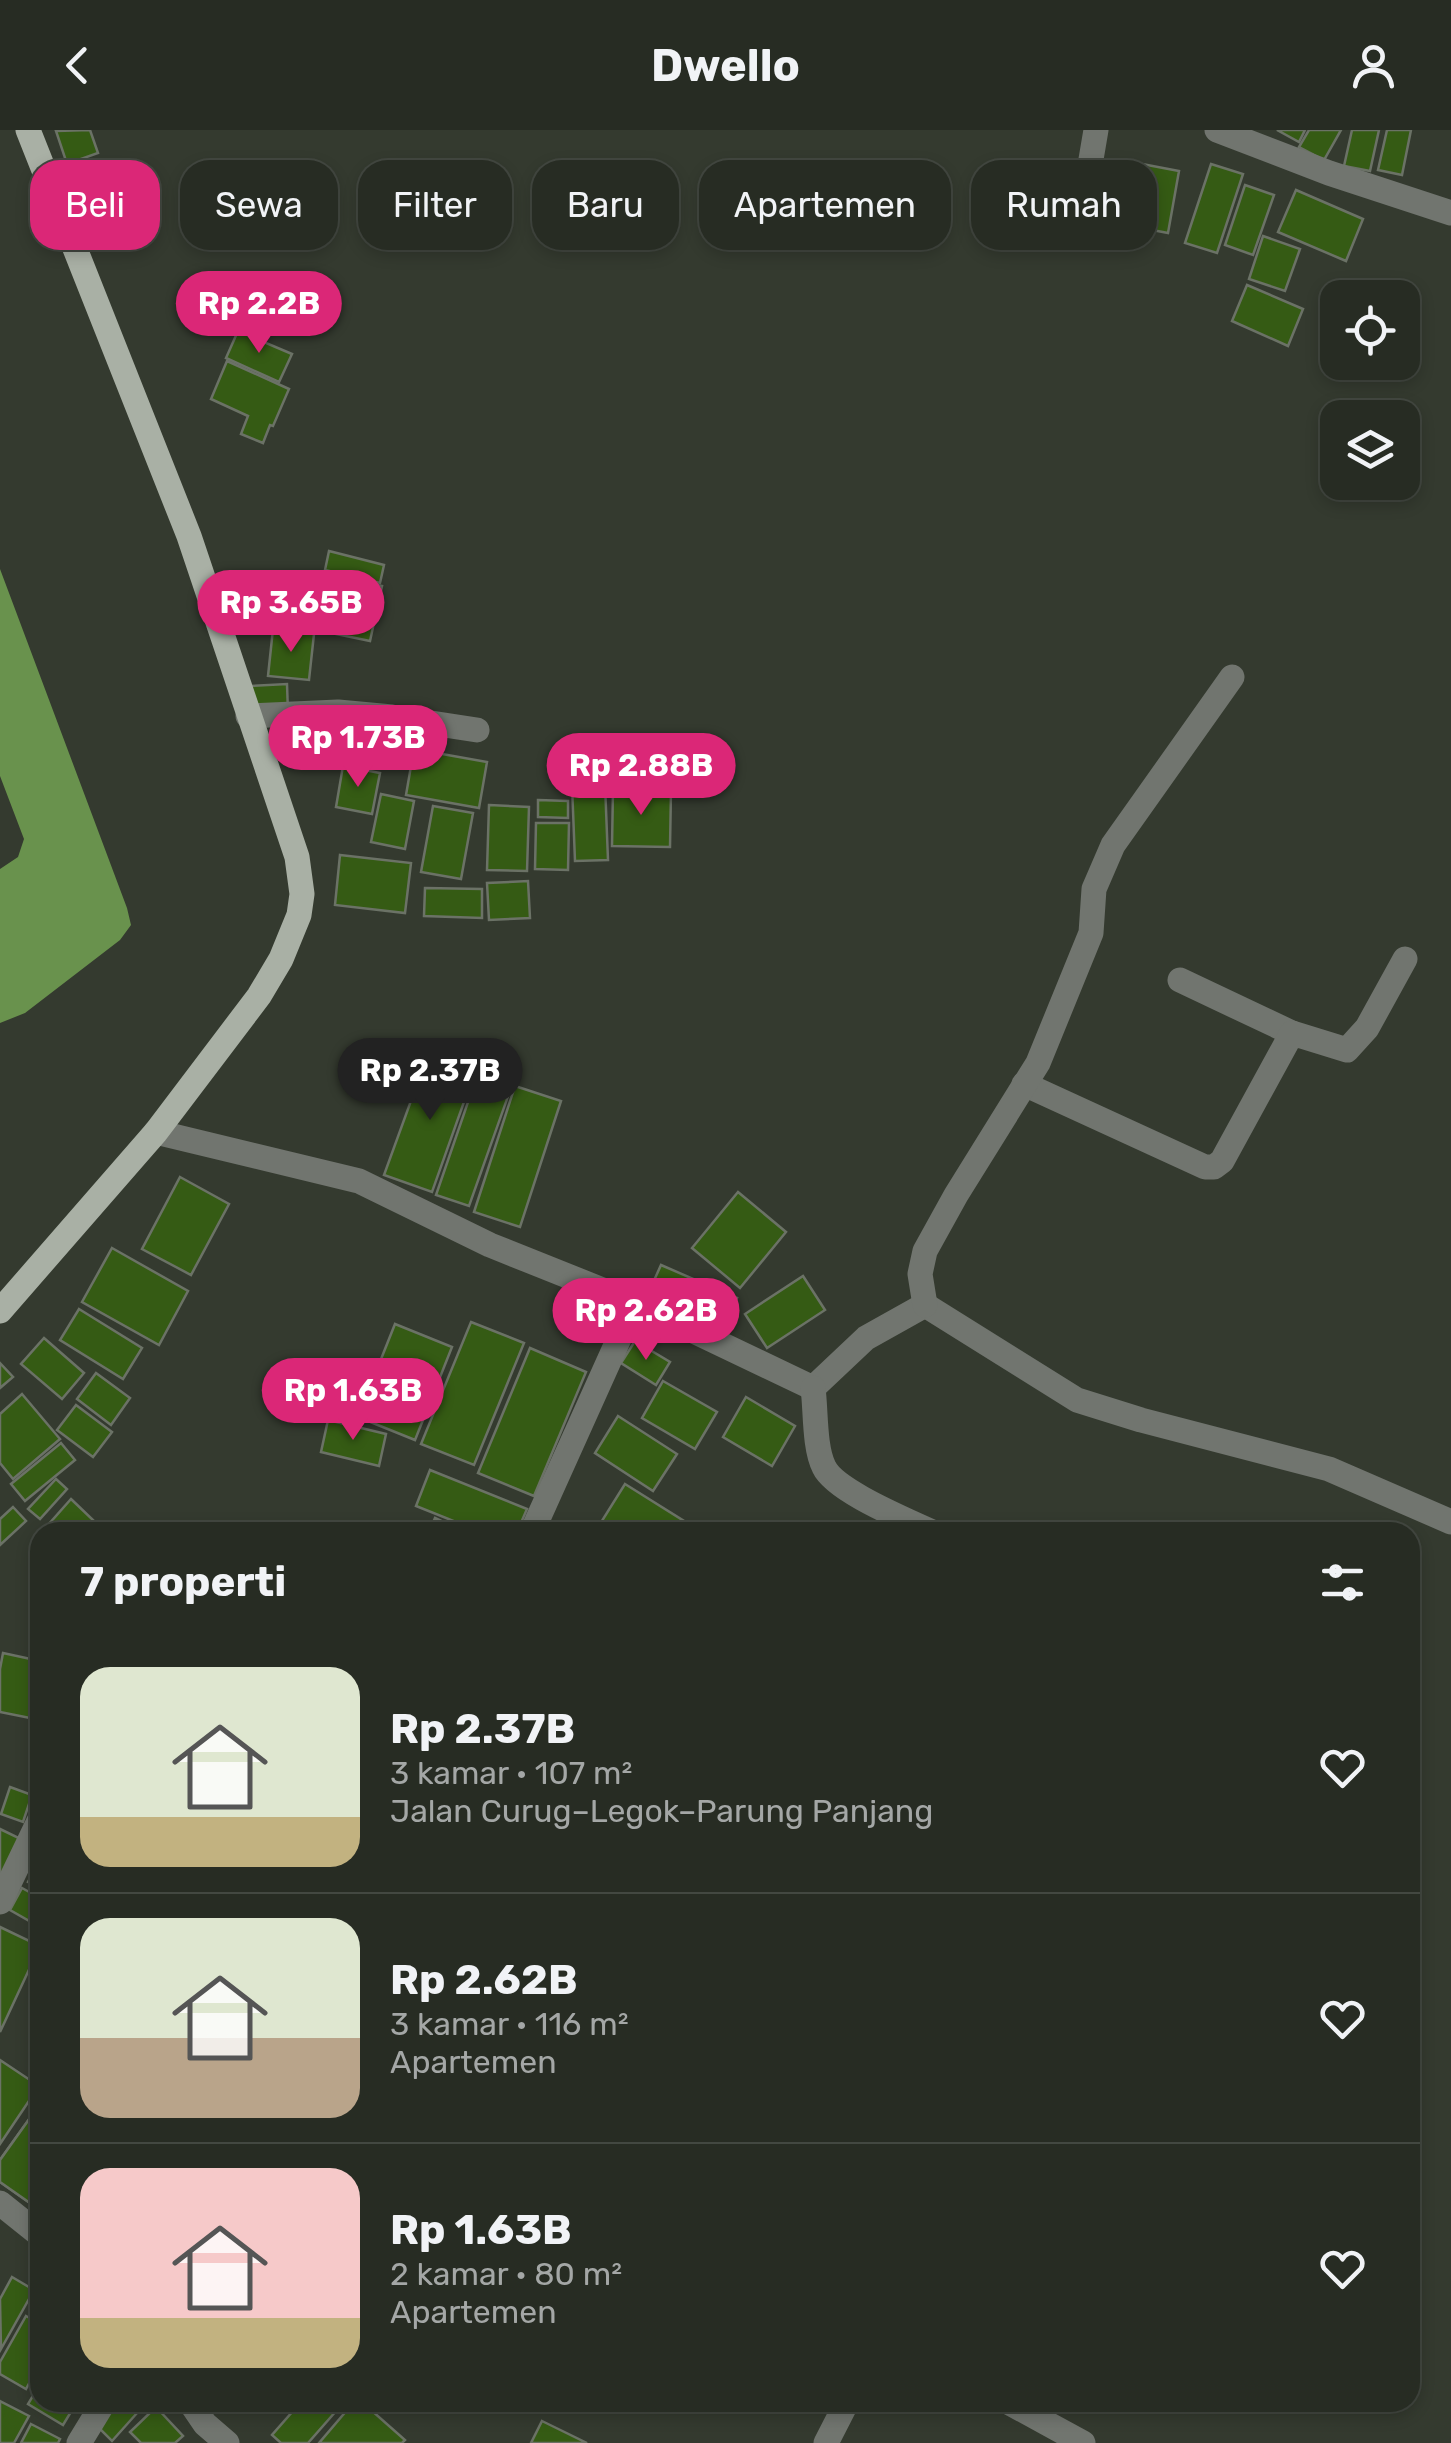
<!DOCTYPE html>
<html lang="id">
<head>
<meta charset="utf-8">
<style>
  :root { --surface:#272c23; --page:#333830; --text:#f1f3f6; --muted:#a4a7a6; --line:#434841; --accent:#db2777 }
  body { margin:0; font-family:Rubik,sans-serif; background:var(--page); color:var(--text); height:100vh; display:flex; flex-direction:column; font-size:38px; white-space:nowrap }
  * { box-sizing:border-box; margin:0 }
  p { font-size:32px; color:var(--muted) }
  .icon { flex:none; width:55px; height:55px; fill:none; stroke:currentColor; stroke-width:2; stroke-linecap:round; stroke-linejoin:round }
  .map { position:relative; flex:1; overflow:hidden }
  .details { position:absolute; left:30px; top:1392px; width:1390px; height:890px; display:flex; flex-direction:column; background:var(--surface); border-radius:30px; box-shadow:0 5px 15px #0003,0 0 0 2px var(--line) }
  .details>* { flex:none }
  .guide { position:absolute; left:30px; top:30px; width:1392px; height:90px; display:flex; gap:20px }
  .controls { position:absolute; left:1320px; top:150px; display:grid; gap:20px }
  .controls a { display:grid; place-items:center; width:100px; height:100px; border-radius:20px; background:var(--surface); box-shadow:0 5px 15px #0003,0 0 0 2px var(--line); font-size:50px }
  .price { position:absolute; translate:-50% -85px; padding:0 22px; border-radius:35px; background:var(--accent); color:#fff; font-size:32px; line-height:65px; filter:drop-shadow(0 2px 5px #0008) }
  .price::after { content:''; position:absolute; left:50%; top:60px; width:30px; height:22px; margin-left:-15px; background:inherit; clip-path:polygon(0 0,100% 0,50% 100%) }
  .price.selected { background:#222; color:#fff }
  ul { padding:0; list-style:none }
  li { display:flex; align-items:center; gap:30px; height:250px; padding:0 50px }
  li+li { border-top:2px solid var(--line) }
  li span { display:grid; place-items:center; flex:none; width:280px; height:200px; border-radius:30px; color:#555 }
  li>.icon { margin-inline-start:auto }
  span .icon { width:120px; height:120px; fill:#fffc; stroke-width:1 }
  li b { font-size:42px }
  h2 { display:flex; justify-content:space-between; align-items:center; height:120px; padding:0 50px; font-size:42px }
  .tag { padding:0 35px; border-radius:30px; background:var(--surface); box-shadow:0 5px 15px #0003,0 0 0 2px var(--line); font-size:35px; line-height:90px }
  .tag.selected { background:var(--accent); color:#fff }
  header { display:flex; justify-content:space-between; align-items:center; height:130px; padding:0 50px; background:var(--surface); font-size:45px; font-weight:700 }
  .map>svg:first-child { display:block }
</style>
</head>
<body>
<header><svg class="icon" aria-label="back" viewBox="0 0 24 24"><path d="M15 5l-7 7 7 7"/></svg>Dwello<svg class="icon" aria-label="person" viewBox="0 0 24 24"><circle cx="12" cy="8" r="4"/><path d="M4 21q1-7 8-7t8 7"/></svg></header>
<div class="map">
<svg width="1451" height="2313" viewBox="0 0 1451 2313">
  <rect width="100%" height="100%" fill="#343a2f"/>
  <polygon fill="#69924d" points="0,439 127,778 131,795 120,810 25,883 0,893 0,739 18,727 24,709 0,646"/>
  <g fill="#355b14" stroke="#6b7266" stroke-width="2.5">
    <polygon points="90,0 98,23 67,34 56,1"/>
    <polygon points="1277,0 1305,0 1299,12"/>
    <polygon points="1309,0 1341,0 1324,30 1299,17"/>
    <polygon points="1352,0 1379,0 1370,41 1344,36"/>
    <polygon points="1387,0 1411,0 1402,45 1378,40"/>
    <polygon points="1121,30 1179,41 1168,103 1110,92"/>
    <polygon points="1211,34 1243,44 1217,123 1185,113"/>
    <polygon points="1245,55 1274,65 1253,125 1225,115"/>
    <polygon points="1296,60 1363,89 1346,131 1278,102"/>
    <polygon points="1263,106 1300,119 1285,161 1249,149"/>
    <polygon points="1247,155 1303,179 1288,216 1232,191"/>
    <polygon points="238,201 292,224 279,252 226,228"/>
    <polygon points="227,231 289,259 273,296 270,295 263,313 241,304 248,286 211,269"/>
    <polygon points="329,421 384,435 380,453 325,440"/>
    <polygon points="323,444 382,456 370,511 312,499"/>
    <polygon points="273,499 314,504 309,550 268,546"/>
    <polygon points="287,554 288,583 250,584 249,556"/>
    <polygon points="335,590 365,597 357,636 327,630"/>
    <polygon points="414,619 487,632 479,678 406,665"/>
    <polygon points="343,636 380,643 372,684 336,677"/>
    <polygon points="605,654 608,730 575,731 572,655"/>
    <polygon points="613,659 671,660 670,717 612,716"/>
    <polygon points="381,664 414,671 405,719 371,712"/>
    <polygon points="538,670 568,671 568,688 538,687"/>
    <polygon points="489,675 529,677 527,741 487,740"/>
    <polygon points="433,676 473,683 461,749 421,742"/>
    <polygon points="536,693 569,693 568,740 535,739"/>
    <polygon points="340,725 411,733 405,783 335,775"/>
    <polygon points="528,751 530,788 489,790 487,753"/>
    <polygon points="425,758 482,759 482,788 424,786"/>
    <polygon points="428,924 475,941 432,1062 384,1045"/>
    <polygon points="478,943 512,955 469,1076 436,1065"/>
    <polygon points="515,956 561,971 520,1097 474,1082"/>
    <polygon points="180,1047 229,1074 191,1145 142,1119"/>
    <polygon points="738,1062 786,1102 740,1158 692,1118"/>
    <polygon points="112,1118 188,1161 159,1215 82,1172"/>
    <polygon points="661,1135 737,1168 724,1200 647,1166"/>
    <polygon points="803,1146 825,1180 767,1218 745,1184"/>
    <polygon points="79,1179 142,1218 123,1249 60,1210"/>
    <polygon points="471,1192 524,1213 474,1335 421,1314"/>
    <polygon points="395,1194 452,1217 415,1310 358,1287"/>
    <polygon points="44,1208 84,1243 62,1269 21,1234"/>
    <polygon points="635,1211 670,1232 656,1255 621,1233"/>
    <polygon points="530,1218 586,1242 534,1366 478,1343"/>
    <polygon points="0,1233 13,1247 0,1258"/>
    <polygon points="96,1243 130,1268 111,1295 77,1269"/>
    <polygon points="663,1251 717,1282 695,1319 642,1288"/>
    <polygon points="22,1264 60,1309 13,1349 0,1333 0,1284"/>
    <polygon points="746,1267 795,1296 772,1336 723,1307"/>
    <polygon points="76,1275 112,1302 93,1327 57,1300"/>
    <polygon points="618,1286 677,1324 653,1361 595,1323"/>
    <polygon points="328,1290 386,1304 379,1336 321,1322"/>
    <polygon points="61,1313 75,1330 25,1371 11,1354"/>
    <polygon points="430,1340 527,1379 517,1402 481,1402 416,1376"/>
    <polygon points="56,1349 67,1359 40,1389 28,1379"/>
    <polygon points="625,1354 692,1396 688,1402 595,1402"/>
    <polygon points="71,1369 93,1390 81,1402 40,1404"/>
    <polygon points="13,1377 26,1391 0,1415 0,1389"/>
    <polygon points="435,1388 465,1402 429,1402"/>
    <polygon points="3,1523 40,1531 40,1590 0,1582 0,1539"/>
    <polygon points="10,1657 32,1665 23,1692 1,1684"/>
    <polygon points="0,1699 23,1710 0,1759"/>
    <polygon points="40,1729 40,1758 28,1752"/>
    <polygon points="22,1758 40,1768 40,1797 10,1780"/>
    <polygon points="0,1797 40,1816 0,1902"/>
    <polygon points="0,1930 39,1956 0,2014"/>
    <polygon points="40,1974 40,2080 0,2052 0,2030"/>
    <polygon points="40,1974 40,2080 0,2052 0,2030"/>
    <polygon points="12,2147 34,2160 1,2219 0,2169"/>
    <polygon points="26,2186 40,2194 40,2233 26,2259 0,2244 0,2232"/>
    <polygon points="40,2254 40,2272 77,2272 63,2295 28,2274"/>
    <polygon points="0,2271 29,2286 14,2313 0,2313"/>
    <polygon points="119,2272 146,2273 112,2311 97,2296"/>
    <polygon points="301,2272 344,2272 308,2313 281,2313 272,2305"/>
    <polygon points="354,2272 362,2272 405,2310 402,2313 319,2313"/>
    <polygon points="156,2277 183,2306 175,2313 141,2313 130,2302"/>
    <polygon points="542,2291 587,2313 531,2313"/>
    <polygon points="31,2294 60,2309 58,2313 21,2313"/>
  </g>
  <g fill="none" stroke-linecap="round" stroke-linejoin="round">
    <g stroke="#71756f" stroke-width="25">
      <polyline points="1217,0 1329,43 1451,83"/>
      <polyline points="1080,94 1096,0"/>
      <polyline points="248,586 338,582 392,587 477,600"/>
      <polyline points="1180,850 1292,903"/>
      <polyline points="1024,954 1205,1037 1214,1037 1222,1031 1292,903 1347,920 1367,898 1405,829"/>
      <polyline points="156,1002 359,1051 490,1115 635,1173 813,1258 866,1208 925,1175 1077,1270 1141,1290 1329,1339 1451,1392"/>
      <polyline points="925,1175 920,1144 925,1121 956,1065 1038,933 1091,803 1094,759 1113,715 1232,547"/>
      <path d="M813 1258C816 1280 814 1317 824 1337 835 1361 907 1390 932 1402"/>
      <polyline points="532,1402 635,1173"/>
      <polyline points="0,1772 40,1689"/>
      <polyline points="0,2073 40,2105"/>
      <polyline points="190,2272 205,2294 227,2313"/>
      <polyline points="1008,2272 1083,2313"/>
      <polyline points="79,2313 104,2272"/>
      <polyline points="826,2313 847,2272"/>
    </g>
    <polyline stroke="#a9b0a5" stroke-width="25" points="0,1181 156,1002 259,866 281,829 299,785 302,764 297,727 189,406 28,0"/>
  </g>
</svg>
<div class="controls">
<a><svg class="icon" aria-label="locate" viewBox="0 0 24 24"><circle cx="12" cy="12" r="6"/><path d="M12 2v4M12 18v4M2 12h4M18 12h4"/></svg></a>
<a><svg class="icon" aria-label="layers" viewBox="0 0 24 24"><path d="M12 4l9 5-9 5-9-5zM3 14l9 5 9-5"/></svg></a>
</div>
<b class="price" style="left:259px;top:226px">Rp 2.2B</b>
<b class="price" style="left:291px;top:525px">Rp 3.65B</b>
<b class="price" style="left:358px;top:660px">Rp 1.73B</b>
<b class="price" style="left:641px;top:688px">Rp 2.88B</b>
<b class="price selected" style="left:430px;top:993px">Rp 2.37B</b>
<b class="price" style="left:646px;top:1233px">Rp 2.62B</b>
<b class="price" style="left:353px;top:1313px">Rp 1.63B</b>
<div class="guide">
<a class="tag selected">Beli</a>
<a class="tag">Sewa</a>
<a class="tag">Filter</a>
<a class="tag">Baru</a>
<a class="tag">Apartemen</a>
<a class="tag">Rumah</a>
</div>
<section class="details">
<h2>7 properti<svg class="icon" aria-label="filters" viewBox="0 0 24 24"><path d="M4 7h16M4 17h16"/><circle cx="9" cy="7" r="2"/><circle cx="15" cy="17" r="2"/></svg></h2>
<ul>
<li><span style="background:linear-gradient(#dfe7d0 75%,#c2b280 0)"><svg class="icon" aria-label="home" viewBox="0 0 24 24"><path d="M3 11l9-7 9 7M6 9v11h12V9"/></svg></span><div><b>Rp 2.37B</b><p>3 kamar · 107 m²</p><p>Jalan Curug–Legok–Parung Panjang</p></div><svg class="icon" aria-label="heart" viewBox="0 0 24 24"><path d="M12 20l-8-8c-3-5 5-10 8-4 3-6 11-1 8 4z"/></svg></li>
<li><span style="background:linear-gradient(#dfe7d0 60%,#b9a48a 0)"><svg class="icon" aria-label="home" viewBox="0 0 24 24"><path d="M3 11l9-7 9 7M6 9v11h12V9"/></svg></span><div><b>Rp 2.62B</b><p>3 kamar · 116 m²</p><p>Apartemen</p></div><svg class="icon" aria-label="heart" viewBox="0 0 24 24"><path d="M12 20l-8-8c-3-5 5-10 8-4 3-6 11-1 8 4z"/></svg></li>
<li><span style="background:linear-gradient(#f6c9c9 75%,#c2b280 0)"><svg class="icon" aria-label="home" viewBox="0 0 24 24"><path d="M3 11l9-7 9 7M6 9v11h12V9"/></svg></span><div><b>Rp 1.63B</b><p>2 kamar · 80 m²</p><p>Apartemen</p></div><svg class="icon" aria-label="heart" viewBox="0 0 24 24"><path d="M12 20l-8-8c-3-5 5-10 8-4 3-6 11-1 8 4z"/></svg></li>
</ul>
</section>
</div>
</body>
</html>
